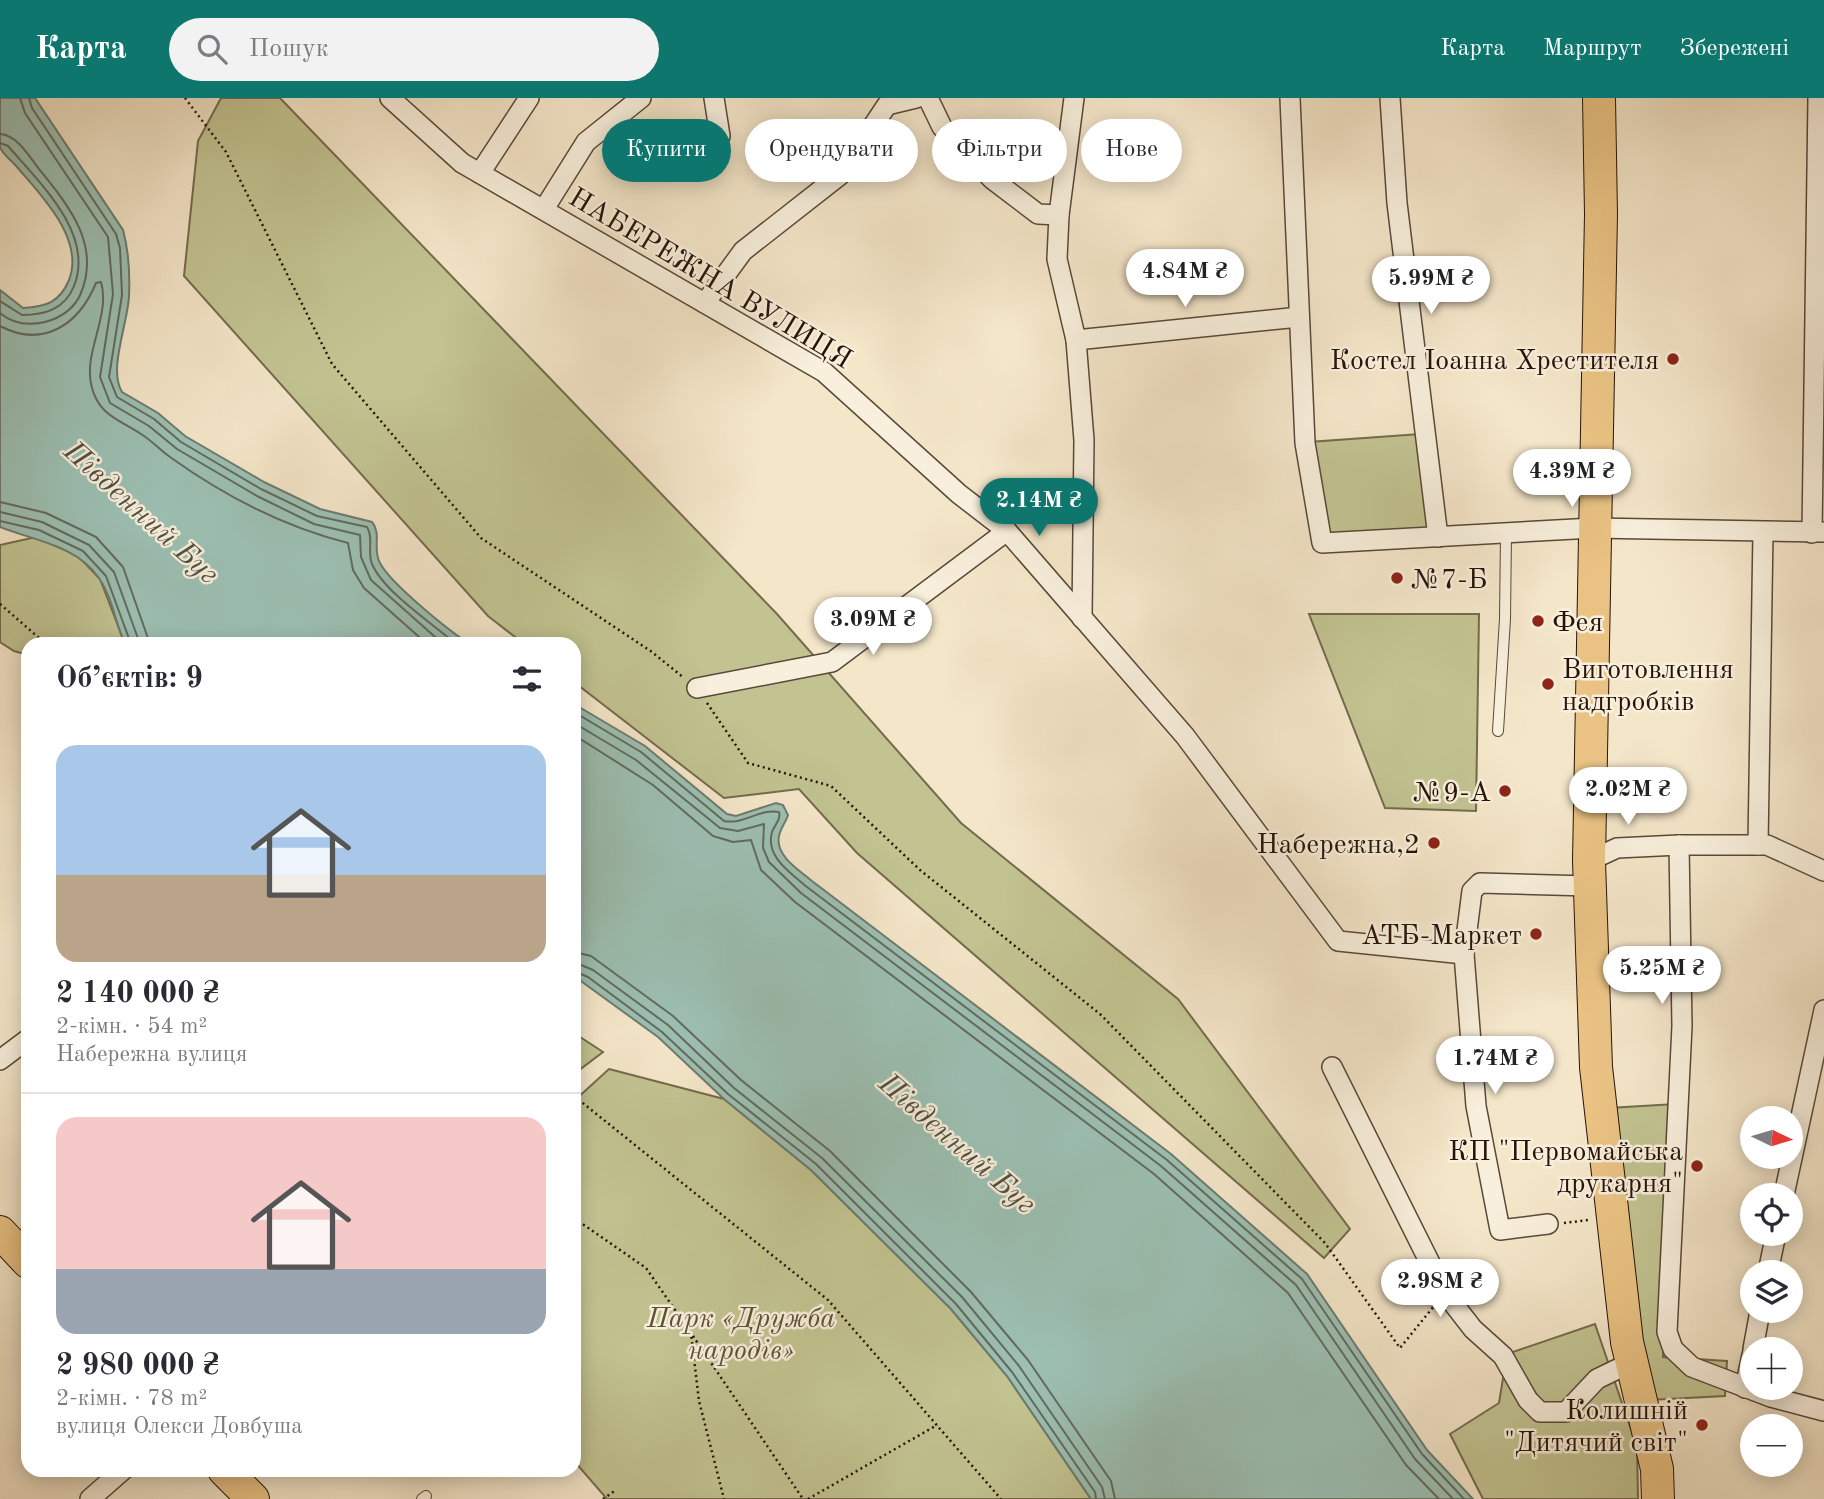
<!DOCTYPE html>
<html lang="uk">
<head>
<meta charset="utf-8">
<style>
  :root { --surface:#fff; --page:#f2f2f3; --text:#2b2b33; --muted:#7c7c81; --line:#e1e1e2; --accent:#0f766e }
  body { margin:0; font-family:"Old Standard TT",serif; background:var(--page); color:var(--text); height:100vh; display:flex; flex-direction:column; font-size:26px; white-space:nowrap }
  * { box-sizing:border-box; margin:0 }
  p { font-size:23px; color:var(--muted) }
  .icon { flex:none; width:38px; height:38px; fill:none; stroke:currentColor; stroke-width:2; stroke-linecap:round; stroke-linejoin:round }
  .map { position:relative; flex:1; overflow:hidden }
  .drawer { position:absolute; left:21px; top:539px; width:560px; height:840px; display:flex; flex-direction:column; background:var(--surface); border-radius:21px; box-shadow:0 4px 18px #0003 }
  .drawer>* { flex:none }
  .guide { position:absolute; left:602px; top:21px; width:665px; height:63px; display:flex; gap:14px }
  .needle { width:46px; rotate:95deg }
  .fabs { position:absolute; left:1740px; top:1008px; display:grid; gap:14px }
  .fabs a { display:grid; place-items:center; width:63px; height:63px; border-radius:50%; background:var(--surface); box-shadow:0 4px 18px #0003; font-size:35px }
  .price { position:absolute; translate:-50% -60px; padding:0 16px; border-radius:24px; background:#fff; color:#222; font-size:23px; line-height:46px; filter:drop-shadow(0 2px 4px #0008) }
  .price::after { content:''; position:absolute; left:50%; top:42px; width:21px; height:16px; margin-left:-10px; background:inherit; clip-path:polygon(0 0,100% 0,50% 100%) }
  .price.selected { background:var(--accent); color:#fff }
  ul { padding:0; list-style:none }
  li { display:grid; align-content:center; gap:14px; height:371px; padding:0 35px }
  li+li { border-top:2px solid var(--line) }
  li span { display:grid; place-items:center; height:217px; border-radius:21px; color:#555 }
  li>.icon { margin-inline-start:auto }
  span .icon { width:126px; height:126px; fill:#fffc; stroke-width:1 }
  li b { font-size:30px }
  h2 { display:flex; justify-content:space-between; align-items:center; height:84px; padding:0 35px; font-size:30px }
  .tag { padding:0 24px; border-radius:32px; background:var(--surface); box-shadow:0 4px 18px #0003; font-size:24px; line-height:63px }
  .tag.selected { background:var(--accent); color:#fff }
  header { display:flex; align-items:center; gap:42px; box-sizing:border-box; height:98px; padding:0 35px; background:var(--accent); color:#fff }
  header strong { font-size:33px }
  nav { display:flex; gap:38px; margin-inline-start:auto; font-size:24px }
  .search { width:490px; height:63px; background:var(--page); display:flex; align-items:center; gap:18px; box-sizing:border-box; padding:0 24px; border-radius:38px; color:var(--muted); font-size:26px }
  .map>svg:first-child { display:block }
</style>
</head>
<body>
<header>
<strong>Карта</strong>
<div class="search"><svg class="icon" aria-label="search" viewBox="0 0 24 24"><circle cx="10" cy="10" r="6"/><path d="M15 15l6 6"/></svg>Пошук</div>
<nav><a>Карта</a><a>Маршрут</a><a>Збережені</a></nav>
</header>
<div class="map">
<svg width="1824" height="1401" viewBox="0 0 1824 1401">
  <rect width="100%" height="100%" fill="#f4e6c9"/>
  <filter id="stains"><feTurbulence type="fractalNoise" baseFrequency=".00286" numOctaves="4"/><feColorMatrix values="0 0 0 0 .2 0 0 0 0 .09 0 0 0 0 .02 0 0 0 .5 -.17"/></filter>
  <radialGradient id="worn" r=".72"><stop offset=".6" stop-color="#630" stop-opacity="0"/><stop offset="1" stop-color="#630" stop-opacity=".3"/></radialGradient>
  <g fill="#c2c391" stroke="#746b4c" stroke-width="2">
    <polygon points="221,0 280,0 777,516 961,725 1178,901 1350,1131 1324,1160 857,755 799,691 724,700 574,584 574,546 524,546 488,518 184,178 198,43"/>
    <polygon points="1420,336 1432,433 1326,442 1309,344"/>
    <polygon points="36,439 78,458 100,481 125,546 28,546 28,557 14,553 0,544 0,447"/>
    <polygon points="1309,516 1479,516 1476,713 1385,710"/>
    <polygon points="574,935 603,954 574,976"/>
    <polygon points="609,971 724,1001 811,1072 951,1211 1007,1278 1091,1401 607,1401 574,1363 574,1003"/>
    <polygon points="1675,1006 1663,1259 1727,1263 1725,1298 1649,1302 1609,1010"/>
    <polygon points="1595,1226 1637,1349 1638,1401 1483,1401 1450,1336 1499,1305 1507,1256"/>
  </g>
  <g fill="#9cc0b3" stroke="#6d7b6f" stroke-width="2">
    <path d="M0 0H35L123 132C129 154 130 176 129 198 128 225 108 272 122 294L158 315 185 338 264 384 320 411 372 424C382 436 372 451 380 465 390 485 450 534 470 546H125C115 525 113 500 99 480 76 447 35 443 0 429V192L23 210C46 209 60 204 69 182 85 141 41 97 17 69 13 64 2 56 0 49 0 36 0 14 0 0Z"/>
    <path d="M574 606 645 648 727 716 736 718 776 705 783 707 788 717C786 724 780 731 779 738 775 758 799 772 812 783L1171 1056 1307 1176 1427 1352 1473 1401H1091L1007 1278 951 1211 811 1072 724 1001 658 939 574 878Z"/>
  </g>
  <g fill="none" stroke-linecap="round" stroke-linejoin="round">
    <g stroke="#626a5e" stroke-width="2">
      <polyline points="20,0 25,15 108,139 113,196 100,279 110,305 149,328 177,351 257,398 314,426 360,437 361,459 371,482 443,546"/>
      <path d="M29 0 32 10 116 136 120 150 122 197 109 279 117 299 154 321 181 344 261 391 317 418 367 429C374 440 367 454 372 466 384 494 433 526 456 546"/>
      <path d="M0 36C17 37 29 58 39 71 68 107 101 146 81 195 75 210 61 220 45 224 28 228 13 226 0 215"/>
      <path d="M0 45 8 48C39 84 95 136 74 188 65 211 45 217 22 217L0 203"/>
      <path d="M0 228C44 251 79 226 96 185L101 184C111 219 82 255 92 290 99 317 120 322 141 336 151 342 160 352 170 359 223 397 285 429 348 445L353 472 364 490 427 546"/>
      <polyline points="0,404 46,415 96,439 123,469 150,546"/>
      <polyline points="0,414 42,424 89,447 114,474 140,546"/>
      <polyline points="0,423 39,432 83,453 106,478 131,546"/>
      <path d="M574 614 641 654 724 723C744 727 760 710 779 714 781 722 775 726 772 734 765 759 791 775 807 789L1167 1062 1302 1181 1422 1356 1464 1401"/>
      <polyline points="574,625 636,662 720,730 738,733 764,726 763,750 769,764 801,795 1161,1068 1296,1187 1415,1361 1453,1401"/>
      <polyline points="574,637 653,687 713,738 733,744 751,742 761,772 795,804 1154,1076 1288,1195 1406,1367 1439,1401"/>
      <polyline points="574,854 591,858 673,918 741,982 830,1053 971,1194 1028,1262 1111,1383 1115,1401"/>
      <polyline points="574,864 593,872 668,927 734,990 822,1060 962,1199 1019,1268 1102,1389 1105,1401"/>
      <polyline points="574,873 588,879 662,934 728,996 816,1066 956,1206 1012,1274 1095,1394 1096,1401"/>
    </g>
    <g stroke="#5a4838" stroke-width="12">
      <g id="lane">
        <polyline points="1498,633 1505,521 1506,435"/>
        <polyline points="422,1401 426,1398"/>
      </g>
    </g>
    <g stroke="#5a4838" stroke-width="22">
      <g id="street">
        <polyline points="390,0 462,65 824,274 959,396 1007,433 1185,638 1338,843 1464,856 1472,793 1480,785 1589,788"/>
        <polyline points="714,0 720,38"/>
        <polyline points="928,0 942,29 992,81 1038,116 1059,117"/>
        <polyline points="1074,0 1059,117 1057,161 1076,242 1084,342 1082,520"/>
        <polyline points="1290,0 1305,345 1322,445 1593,430 1824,434"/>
        <polyline points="1390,0 1397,105 1438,439"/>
        <polyline points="480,75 529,0"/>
        <polyline points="544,111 586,44 641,0"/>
        <polyline points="705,205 743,153 840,77 887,7 916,0"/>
        <polyline points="1076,242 1299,219"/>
        <polyline points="1812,435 1818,0"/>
        <polyline points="697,590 832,564 1007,433"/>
        <polyline points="1758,747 1763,434"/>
        <polyline points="1589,763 1617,750 1679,747"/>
        <polyline points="1824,773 1767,747 1679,747 1682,928 1667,1234 1673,1251 1692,1269 1771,1299 1824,1313"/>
        <polyline points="1464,856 1476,1008 1500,1132 1548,1126"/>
        <polyline points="0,962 28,941"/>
        <polyline points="1332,969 1445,1195 1473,1231 1503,1258 1528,1302 1540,1314 1566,1314 1597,1281 1632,1264"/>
        <polyline points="1784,1097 1824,912"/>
        <polyline points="1768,1174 1776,1136"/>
        <polyline points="1753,1251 1760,1213"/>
        <polyline points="1745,1290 1752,1257"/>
        <polyline points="90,1401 123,1372"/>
      </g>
    </g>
    <g stroke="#271308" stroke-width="34">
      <g id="primary">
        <polyline points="1599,0 1601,116 1589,763 1596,969 1627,1244 1657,1371 1658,1401"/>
        <polyline points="0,1134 28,1164"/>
        <polyline points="224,1372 253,1401"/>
      </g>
    </g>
    <g stroke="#271308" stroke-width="2.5" stroke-dasharray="2 3.5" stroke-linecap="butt">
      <polyline points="185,0 226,54 332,266 481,440 652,554 684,580"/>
      <polyline points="0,506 46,546"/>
      <polyline points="707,605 748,665 831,688 920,772 1100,916 1325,1145 1400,1250 1434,1208"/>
      <polyline points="574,998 828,1202 1001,1401"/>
      <polyline points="574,1120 646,1170 691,1235 699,1303 724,1401"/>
      <polyline points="1564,1125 1588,1122"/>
      <polyline points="693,1238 803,1401"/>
      <polyline points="603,1401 616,1392"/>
      <polyline points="808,1401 937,1327"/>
    </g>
    <use href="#lane" stroke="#f8efdc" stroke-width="10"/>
    <use href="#street" stroke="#f8efdc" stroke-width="19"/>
    <use href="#primary" stroke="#eac384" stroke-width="32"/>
  </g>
  <g fill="#8f2418" stroke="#f8efdc" stroke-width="2.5">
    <circle cx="1673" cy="261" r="7"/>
    <circle cx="1397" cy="480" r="7"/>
    <circle cx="1538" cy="523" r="7"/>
    <circle cx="1548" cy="586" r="7"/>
    <circle cx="1505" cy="693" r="7"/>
    <circle cx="1434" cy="745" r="7"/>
    <circle cx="1536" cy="836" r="7"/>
    <circle cx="1697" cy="1068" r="7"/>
    <circle cx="1702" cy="1327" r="7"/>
  </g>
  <g text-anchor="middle" stroke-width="5" stroke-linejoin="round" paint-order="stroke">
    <g font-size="28" fill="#271308" stroke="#f8efdc">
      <text transform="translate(711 179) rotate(31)" y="10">НАБЕРЕЖНА ВУЛИЦЯ</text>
    </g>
    <g font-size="28" fill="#271308" stroke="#f8efdc" text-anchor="end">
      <text x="1659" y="271">Костел Іоанна Хрестителя</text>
      <text x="1411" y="490" text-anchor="start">№7-Б</text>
      <text x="1552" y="533" text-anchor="start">Фея</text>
      <text x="1562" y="580" text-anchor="start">Виготовлення<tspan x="1562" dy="32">надгробків</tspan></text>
      <text x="1491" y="703">№9-А</text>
      <text x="1420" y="755">Набережна,2</text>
      <text x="1522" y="846">АТБ-Маркет</text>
      <text x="1683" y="1062">КП "Первомайська<tspan x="1683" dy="32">друкарня"</tspan></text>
      <text x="1688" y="1321">Колишній<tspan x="1688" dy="32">"Дитячий світ"</tspan></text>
    </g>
    <g font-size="28" font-style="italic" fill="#5d5138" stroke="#f8efdc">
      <text x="741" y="1229">Парк «Дружба<tspan x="741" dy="32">народів»</tspan></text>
    </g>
    <g font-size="30" font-style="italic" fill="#505044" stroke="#f8efdc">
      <text transform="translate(142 414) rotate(42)" y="10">Південний Буг</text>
      <text transform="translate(958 1045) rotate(41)" y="10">Південний Буг</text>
    </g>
  </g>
  <rect width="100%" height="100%" filter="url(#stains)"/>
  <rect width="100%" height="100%" fill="url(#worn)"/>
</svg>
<div class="fabs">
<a><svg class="needle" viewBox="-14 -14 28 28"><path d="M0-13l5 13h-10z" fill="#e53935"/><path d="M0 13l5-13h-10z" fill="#7c7c81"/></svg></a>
<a><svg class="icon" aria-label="locate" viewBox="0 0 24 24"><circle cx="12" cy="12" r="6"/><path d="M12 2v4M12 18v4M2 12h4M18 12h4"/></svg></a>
<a><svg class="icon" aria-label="layers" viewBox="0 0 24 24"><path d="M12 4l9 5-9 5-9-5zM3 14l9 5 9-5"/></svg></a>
<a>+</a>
<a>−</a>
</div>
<b class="price" style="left:1185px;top:211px">4.84M ₴</b>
<b class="price" style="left:1431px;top:218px">5.99M ₴</b>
<b class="price" style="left:1572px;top:411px">4.39M ₴</b>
<b class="price selected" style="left:1039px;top:440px">2.14M ₴</b>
<b class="price" style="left:873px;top:559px">3.09M ₴</b>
<b class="price" style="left:1628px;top:729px">2.02M ₴</b>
<b class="price" style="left:1662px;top:908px">5.25M ₴</b>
<b class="price" style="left:1495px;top:998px">1.74M ₴</b>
<b class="price" style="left:1440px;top:1221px">2.98M ₴</b>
<div class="guide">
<a class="tag selected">Купити</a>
<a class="tag">Орендувати</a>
<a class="tag">Фільтри</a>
<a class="tag">Нове</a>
</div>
<section class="drawer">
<h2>Об’єктів: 9<svg class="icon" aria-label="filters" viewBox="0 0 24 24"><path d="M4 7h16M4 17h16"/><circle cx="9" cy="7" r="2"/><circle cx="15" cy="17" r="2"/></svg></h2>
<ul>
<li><span style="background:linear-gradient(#a9c7e8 60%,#b9a48a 0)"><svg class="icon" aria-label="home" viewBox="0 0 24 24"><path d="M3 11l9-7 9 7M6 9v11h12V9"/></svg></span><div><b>2 140 000 ₴</b><p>2-кімн. · 54 m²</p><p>Набережна вулиця</p></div></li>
<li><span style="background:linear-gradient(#f6c9c9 70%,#9aa5b1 0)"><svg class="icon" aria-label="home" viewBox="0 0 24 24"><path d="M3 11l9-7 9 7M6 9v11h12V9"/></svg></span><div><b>2 980 000 ₴</b><p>2-кімн. · 78 m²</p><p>вулиця Олекси Довбуша</p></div></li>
</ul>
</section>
</div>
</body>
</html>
